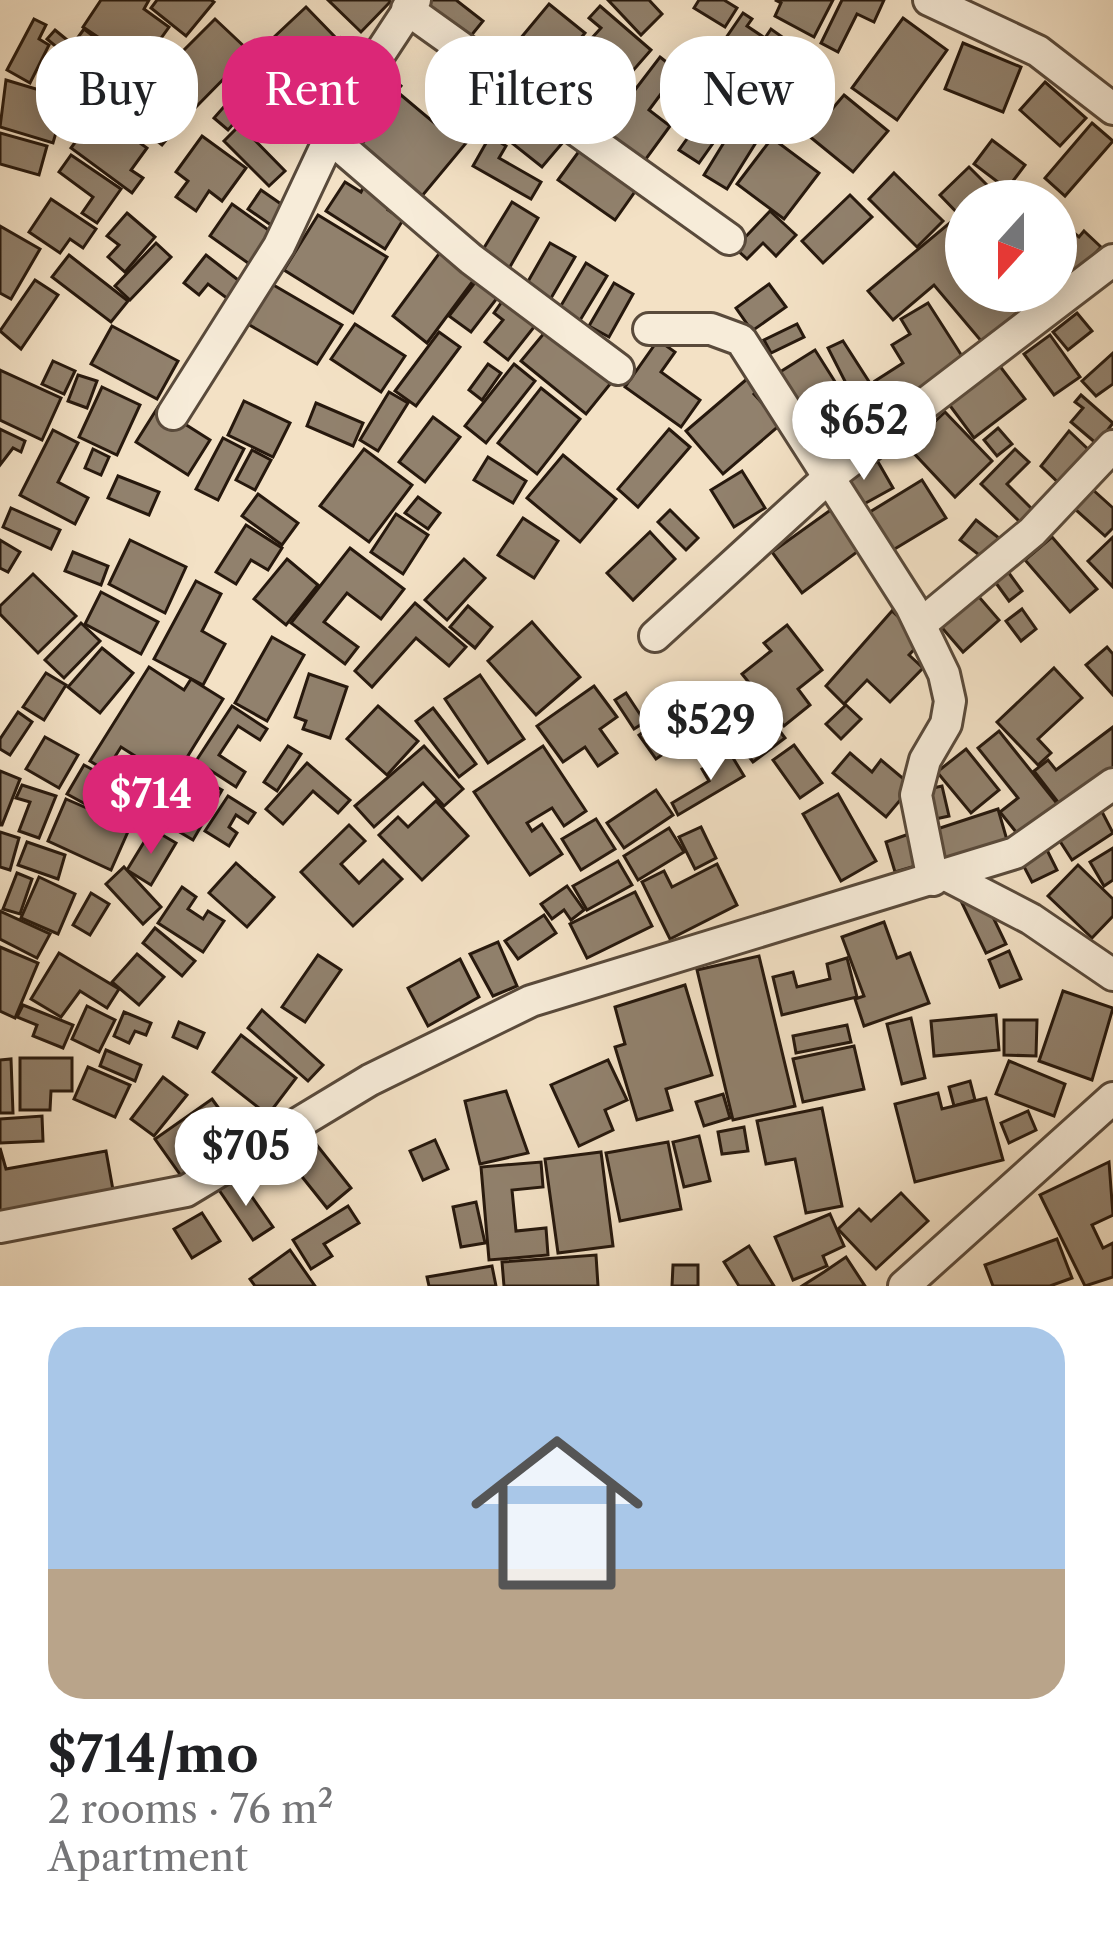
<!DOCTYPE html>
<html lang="en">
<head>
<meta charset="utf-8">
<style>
  :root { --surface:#fff; --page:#f2f2f2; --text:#202124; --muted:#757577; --line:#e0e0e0; --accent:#db2777 }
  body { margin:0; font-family:"Libre Caslon Text",serif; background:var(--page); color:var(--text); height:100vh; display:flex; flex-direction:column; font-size:45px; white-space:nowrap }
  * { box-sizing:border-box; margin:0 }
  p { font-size:39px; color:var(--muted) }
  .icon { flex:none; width:66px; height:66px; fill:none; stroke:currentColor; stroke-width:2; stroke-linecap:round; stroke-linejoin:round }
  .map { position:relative; height:1286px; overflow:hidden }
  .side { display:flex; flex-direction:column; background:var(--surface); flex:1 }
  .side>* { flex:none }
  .banner { position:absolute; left:36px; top:36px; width:1041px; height:108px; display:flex; gap:24px }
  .needle { width:78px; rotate:201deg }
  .fabs { position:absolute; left:945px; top:180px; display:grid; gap:24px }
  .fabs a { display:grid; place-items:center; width:132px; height:132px; border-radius:50%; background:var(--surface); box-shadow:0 6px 30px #0003; font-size:60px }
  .price { position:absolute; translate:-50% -102px; padding:0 27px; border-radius:42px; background:#fff; color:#222; font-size:39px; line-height:78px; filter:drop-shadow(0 3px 6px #0008) }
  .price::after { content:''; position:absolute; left:50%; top:72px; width:36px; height:27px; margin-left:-18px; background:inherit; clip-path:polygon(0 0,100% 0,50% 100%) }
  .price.current { background:var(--accent); color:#fff }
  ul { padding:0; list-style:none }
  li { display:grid; align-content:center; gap:24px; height:636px; padding:0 48px }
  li+li { border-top:3px solid var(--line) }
  li span { display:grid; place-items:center; height:372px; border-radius:36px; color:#555 }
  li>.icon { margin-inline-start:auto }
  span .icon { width:216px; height:216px; fill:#fffc; stroke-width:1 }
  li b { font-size:51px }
  .tag { padding:0 42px; border-radius:48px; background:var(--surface); box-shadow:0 6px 30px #0003; font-size:42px; line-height:108px }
  .tag.current { background:var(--accent); color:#fff }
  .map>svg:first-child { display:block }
</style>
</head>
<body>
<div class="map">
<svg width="1113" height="1286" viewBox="0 0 1113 1286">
  <rect width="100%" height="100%" fill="#f3e1c5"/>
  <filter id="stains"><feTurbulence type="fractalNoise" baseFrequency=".00167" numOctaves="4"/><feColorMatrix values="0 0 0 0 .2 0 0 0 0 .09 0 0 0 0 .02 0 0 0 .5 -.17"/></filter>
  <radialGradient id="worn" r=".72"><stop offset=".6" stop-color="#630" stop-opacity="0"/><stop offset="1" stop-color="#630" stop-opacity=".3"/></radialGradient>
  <g fill="#91816d" stroke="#26180d" stroke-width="3">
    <polygon points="101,0 149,0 144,9 169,27 141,66 83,27"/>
    <polygon points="157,0 211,0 214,2 186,36 151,8"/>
    <polygon points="328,0 389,0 390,2 361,32"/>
    <polygon points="430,0 456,0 483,21 466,42 424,8"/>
    <polygon points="608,0 649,0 662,14 641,35"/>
    <polygon points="699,0 724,0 737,8 725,27 694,8"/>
    <polygon points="775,0 833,0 814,37 775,16 781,3"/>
    <polygon points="842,0 884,0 874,22 857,14 838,52 821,43"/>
    <polygon points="549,4 585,33 557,67 612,112 597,131 505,57"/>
    <polygon points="600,6 651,50 610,97 570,62 601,28 589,18"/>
    <polygon points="306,7 335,37 301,68 273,38"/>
    <polygon points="743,13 752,19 747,26 765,38 771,29 788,41 753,91 710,61"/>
    <polygon points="903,18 947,50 897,120 852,88"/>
    <polygon points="34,19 46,25 39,39 49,45 30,83 7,70"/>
    <polygon points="215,19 250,52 196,107 172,85 186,71 174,60"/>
    <polygon points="84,29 111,50 103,61 76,40"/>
    <polygon points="55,30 100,67 79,92 47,65 59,49 47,39"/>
    <polygon points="341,38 369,61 351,84 322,62"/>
    <polygon points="963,43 1021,67 1003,112 945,89"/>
    <polygon points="660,57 678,71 649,110 670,126 643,163 602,133"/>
    <polygon points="167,60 181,72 168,87 180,98 169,110 143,88"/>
    <polygon points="316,62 344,91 329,105 302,76"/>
    <polygon points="273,67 303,102 289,114 269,91 257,101 247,90"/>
    <polygon points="467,73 501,101 422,196 361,145 401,95 439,127 467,94 457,86"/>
    <polygon points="388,75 401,86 355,139 342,128"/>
    <polygon points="6,80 66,98 53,143 0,127"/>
    <polygon points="1045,82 1086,118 1060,146 1020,110"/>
    <polygon points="131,91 177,127 162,145 117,110"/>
    <polygon points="236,93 250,105 228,130 214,118"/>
    <polygon points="844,95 888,131 853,172 809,136"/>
    <polygon points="525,97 570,134 542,167 497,131"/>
    <polygon points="709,108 728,122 699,163 679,150"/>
    <polygon points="97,112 147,148 131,170 143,178 132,193 71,148"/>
    <polygon points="742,113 765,128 727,189 704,175"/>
    <polygon points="1092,123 1113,141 1065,196 1045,178"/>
    <polygon points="240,125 285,171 269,186 224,141"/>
    <polygon points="0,133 47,146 39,175 0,164"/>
    <polygon points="202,136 246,168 222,201 209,191 196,211 176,197 188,181 176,172"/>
    <polygon points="490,136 506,146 499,158 541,182 531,199 473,166"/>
    <polygon points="772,138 819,173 784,219 737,184"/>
    <polygon points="992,140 1025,165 1007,189 974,164"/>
    <polygon points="585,143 641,183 615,220 558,180"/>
    <polygon points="71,155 121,189 97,223 82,213 93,197 59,172"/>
    <polygon points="969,167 1003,201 966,201 966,222 940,195"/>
    <polygon points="894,173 943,221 917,247 869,199"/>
    <polygon points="345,182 361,192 365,184 394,202 388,210 403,220 385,249 326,211"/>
    <polygon points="261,190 291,211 278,230 248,209"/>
    <polygon points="850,195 872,217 823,263 802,241"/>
    <polygon points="51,199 96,229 83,248 70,239 60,253 29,232"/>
    <polygon points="512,202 538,218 507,272 479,256"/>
    <polygon points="232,204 277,236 255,268 210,236"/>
    <polygon points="770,211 796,235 776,256 763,243 747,259 735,248"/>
    <polygon points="127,213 155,237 125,272 108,257 119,245 107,236"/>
    <polygon points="318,215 387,257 353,313 284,270"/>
    <polygon points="952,221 966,238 966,291 1012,291 1025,306 982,342 934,285 893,320 868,291"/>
    <polygon points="0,226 40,249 11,299 0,293"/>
    <polygon points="1084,231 1101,247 1076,274 1059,259 1067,250 1062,244 1073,232 1079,237"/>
    <polygon points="156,243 171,257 130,300 115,286"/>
    <polygon points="550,243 575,257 547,305 522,292"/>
    <polygon points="444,247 479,273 427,343 393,316"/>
    <polygon points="69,255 128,301 111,322 52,277"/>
    <polygon points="206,255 242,283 228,299 208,284 199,295 184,283"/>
    <polygon points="586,263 607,276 579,322 559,309"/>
    <polygon points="480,276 501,293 471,332 449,316"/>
    <polygon points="35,280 58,295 21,349 0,331"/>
    <polygon points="270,283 342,325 317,364 246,323"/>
    <polygon points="614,283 633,294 609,337 589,326"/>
    <polygon points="769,284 786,307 752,331 736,308"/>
    <polygon points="506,296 538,322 508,360 485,342 503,320 494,313"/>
    <polygon points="928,303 969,367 879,424 867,406 884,395 875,381 903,363 892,345 910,334 901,319"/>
    <polygon points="1077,313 1092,331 1068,350 1053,332"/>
    <polygon points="355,324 405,356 381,392 331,359"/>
    <polygon points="797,324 804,337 771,353 764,340"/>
    <polygon points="112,326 178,361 157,399 91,364"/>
    <polygon points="550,326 615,378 586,414 521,361"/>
    <polygon points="439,332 460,347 416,406 395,391"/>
    <polygon points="1050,335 1080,377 1054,395 1024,354"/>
    <polygon points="658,340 675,352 661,372 700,400 681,427 625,387"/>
    <polygon points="843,341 875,391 855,401 828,348"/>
    <polygon points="815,350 873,442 830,469 772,377"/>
    <polygon points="1113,353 1113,384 1096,396 1082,381"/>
    <polygon points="53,361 75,371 64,394 42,384"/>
    <polygon points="488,364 501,373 482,400 469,390"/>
    <polygon points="514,364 535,381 486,443 465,426"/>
    <polygon points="999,365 1025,399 974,438 948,403"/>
    <polygon points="0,370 61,398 42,440 0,420"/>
    <polygon points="754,373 764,385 754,394 781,424 723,474 686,431"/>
    <polygon points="78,375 97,381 87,408 68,401"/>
    <polygon points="102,387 140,405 117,455 79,437"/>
    <polygon points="541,388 580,419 537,474 498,443"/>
    <polygon points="389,392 408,403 378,451 360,440"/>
    <polygon points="1081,395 1113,423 1097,444 1071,422 1083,408 1075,402"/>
    <polygon points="244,401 290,423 273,457 228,435"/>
    <polygon points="316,403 363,423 353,446 307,426"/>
    <polygon points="158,407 210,440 188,475 136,442"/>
    <polygon points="945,412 992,461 955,497 908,447"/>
    <polygon points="433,417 460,437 425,482 399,462"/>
    <polygon points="998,428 1012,444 997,456 984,440"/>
    <polygon points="0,429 25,441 21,452 13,448 0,465"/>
    <polygon points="669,429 690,447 638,507 618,489"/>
    <polygon points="53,430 78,443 58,482 88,498 75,524 20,495"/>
    <polygon points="1069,431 1091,452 1066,490 1041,466"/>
    <polygon points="223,438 244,449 218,500 196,489"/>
    <polygon points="93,449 109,457 101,475 85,468"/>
    <polygon points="364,449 412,485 369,542 320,506"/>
    <polygon points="1015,449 1029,462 1007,484 1036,513 1023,525 981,484"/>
    <polygon points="252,450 271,460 255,490 236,480"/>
    <polygon points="563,455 616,499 580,542 527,498"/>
    <polygon points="874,455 893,488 853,510 835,477"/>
    <polygon points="488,457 526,481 513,503 474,480"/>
    <polygon points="742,471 765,508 734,527 711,490"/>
    <polygon points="118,476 159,492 149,515 108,498"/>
    <polygon points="922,480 946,518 883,556 860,518"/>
    <polygon points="1092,489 1113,508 1113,528 1105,536 1075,509"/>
    <polygon points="258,494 298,523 282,545 242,516"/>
    <polygon points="418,497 440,513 428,529 405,513"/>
    <polygon points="11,508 60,530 51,549 3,527"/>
    <polygon points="832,509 861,549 802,593 772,552"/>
    <polygon points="670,510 698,538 686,550 658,522"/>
    <polygon points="396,514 428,535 403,574 371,552"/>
    <polygon points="523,518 558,541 534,578 498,555"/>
    <polygon points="976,520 1004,542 988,562 960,540"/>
    <polygon points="246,525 282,548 268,570 251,560 236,584 216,572"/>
    <polygon points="650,532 675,559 633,600 607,573"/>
    <polygon points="1052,537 1097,589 1070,612 1025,560"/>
    <polygon points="1113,537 1113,587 1088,561"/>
    <polygon points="0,540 20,552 8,572 0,568"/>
    <polygon points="130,540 186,567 165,613 109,584"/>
    <polygon points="350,548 404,589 381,619 347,593 324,622 358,647 345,664 291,623"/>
    <polygon points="73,552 108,566 101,585 65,571"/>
    <polygon points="287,559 318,585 286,625 254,599"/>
    <polygon points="464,559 485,578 447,620 425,600"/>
    <polygon points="1006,569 1022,591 1009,601 993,579"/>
    <polygon points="33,574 76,616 38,653 0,614 0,606"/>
    <polygon points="196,581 221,594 202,631 225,644 203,685 154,659"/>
    <polygon points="973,590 999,620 963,652 937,622"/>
    <polygon points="101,592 158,622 141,654 85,624"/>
    <polygon points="415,603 466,647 449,666 416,638 372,687 355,671"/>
    <polygon points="468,606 492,627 475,648 450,627"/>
    <polygon points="1022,609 1036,629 1021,641 1006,621"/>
    <polygon points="892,611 923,640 909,655 923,668 890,702 867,680 844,704 826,686"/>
    <polygon points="532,622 580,677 536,715 488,661"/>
    <polygon points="81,623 100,641 64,678 45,660"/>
    <polygon points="787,625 822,670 798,689 810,705 784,726 742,674 771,651 764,643"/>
    <polygon points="272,637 304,655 267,721 235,703"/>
    <polygon points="1107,647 1113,654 1113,695 1086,665"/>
    <polygon points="102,648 133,673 100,713 68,687"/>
    <polygon points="149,667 184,690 191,679 223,699 173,780 121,747 106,771 90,761"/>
    <polygon points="1054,668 1082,698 1038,739 1051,753 1038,765 997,722"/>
    <polygon points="46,673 66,685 44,720 23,707"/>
    <polygon points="309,674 347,687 330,738 303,729 306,721 295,717"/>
    <polygon points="480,675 524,739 488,763 445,699"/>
    <polygon points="728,685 755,722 767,714 785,738 753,762 708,701"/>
    <polygon points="594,686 617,717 600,729 617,753 598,766 585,747 563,762 537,726"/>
    <polygon points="626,693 645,722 634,729 615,700"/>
    <polygon points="690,698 708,723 656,759 639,735"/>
    <polygon points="846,705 861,719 841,739 826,724"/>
    <polygon points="232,706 267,729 260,740 238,726 219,755 245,772 236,787 196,761"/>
    <polygon points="378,706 418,741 387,775 347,739"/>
    <polygon points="433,708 476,764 459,777 416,721"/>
    <polygon points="18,712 32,722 10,755 0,749 0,739"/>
    <polygon points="1113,727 1113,772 1064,810 1034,771 1048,760 1056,770"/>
    <polygon points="999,731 1063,811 1024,842 1000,812 1018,798 978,748"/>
    <polygon points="45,737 78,755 59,788 26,769"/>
    <polygon points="794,745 822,783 800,798 773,760"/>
    <polygon points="288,746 301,754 277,791 264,782"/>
    <polygon points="424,746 463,789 444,806 423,783 374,827 355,806"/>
    <polygon points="543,746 586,811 564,826 552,808 527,823 532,831 542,824 562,854 530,875 474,792"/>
    <polygon points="966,749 999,790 971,813 937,772"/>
    <polygon points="730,753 744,776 678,815 672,803 709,781 702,769"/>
    <polygon points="850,753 872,772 881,760 912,786 886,817 833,773"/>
    <polygon points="307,763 350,800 338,813 313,791 283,824 266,809"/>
    <polygon points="84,765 160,806 148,828 94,798 89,806 67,794"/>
    <polygon points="185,769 222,790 193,840 156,818"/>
    <polygon points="0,771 20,779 2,825 0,825"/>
    <polygon points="22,785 56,796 39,838 19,831 30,802 16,798"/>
    <polygon points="942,786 949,816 931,820 924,790"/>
    <polygon points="656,790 673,815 624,848 607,823"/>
    <polygon points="838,794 876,861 841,881 803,814"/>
    <polygon points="228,796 255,813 248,823 236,815 229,827 237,833 229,846 205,831"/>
    <polygon points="66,799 130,827 111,870 48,841"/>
    <polygon points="436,801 468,836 422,880 379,835 398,817 408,827"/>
    <polygon points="1098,804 1113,833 1072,860 1054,832"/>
    <polygon points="998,809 1007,840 944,860 934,830"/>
    <polygon points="596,819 615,849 581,870 562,839"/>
    <polygon points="349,825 365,841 341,864 359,883 383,860 402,879 353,926 301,872"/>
    <polygon points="701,827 716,858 695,869 679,837"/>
    <polygon points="669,828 684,852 638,880 624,856"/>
    <polygon points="152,829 176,843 151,885 127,870"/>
    <polygon points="0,832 19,838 10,870 0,867"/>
    <polygon points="909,834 919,865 895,872 886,842"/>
    <polygon points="27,842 65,855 58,879 18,865"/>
    <polygon points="1045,846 1057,870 1032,882 1020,859"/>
    <polygon points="1113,848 1113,880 1104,886 1090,862"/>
    <polygon points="618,861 632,885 587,910 573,886"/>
    <polygon points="236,863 274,897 247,927 209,893"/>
    <polygon points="717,864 737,905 670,939 642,882 664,871 672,887"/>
    <polygon points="1078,865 1113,899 1113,916 1092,938 1048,896"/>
    <polygon points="124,867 161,907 143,924 106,884"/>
    <polygon points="17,873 32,879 20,914 3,909"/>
    <polygon points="39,877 75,894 58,934 21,918"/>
    <polygon points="567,886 584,910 571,920 564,910 552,919 541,904"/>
    <polygon points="182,887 196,897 188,909 203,919 208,911 224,921 203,952 158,923"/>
    <polygon points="980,890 1006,944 986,953 960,899"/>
    <polygon points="635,892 652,926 587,958 570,924"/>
    <polygon points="91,893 109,904 90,935 73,925"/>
    <polygon points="0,911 50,934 37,958 0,939"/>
    <polygon points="544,915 556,933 518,959 505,941"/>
    <polygon points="884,922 897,958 910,953 929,1003 864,1026 855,999 864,996 842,937"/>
    <polygon points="155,928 195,961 182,976 143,943"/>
    <polygon points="498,942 517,986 493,996 470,954"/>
    <polygon points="0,947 38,963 15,1018 0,1011"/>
    <polygon points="1009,951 1021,979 1000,987 989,960"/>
    <polygon points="59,953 119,989 107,1008 80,991 61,1017 31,999"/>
    <polygon points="137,954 164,977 139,1005 112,982"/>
    <polygon points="318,955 341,970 305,1022 282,1007"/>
    <polygon points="759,956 795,1106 733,1120 697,970"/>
    <polygon points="847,958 857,997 782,1015 773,977 793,972 797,987 830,979 827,964"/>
    <polygon points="460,959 479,997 428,1026 408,988"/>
    <polygon points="685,985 712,1075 666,1089 672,1110 637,1120 615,1047 625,1044 615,1007"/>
    <polygon points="1063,991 1113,1008 1092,1080 1039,1061"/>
    <polygon points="23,1005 73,1025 63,1048 33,1036 37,1025 17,1017"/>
    <polygon points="87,1006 115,1020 99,1052 72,1039"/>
    <polygon points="262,1010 323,1065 308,1081 248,1028"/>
    <polygon points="124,1012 151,1023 146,1035 135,1031 129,1043 114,1036"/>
    <polygon points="996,1015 999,1050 934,1056 931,1021"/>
    <polygon points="911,1018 925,1078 902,1084 887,1024"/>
    <polygon points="1004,1020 1037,1020 1036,1056 1004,1055"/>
    <polygon points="179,1022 204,1033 197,1048 173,1037"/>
    <polygon points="847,1025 851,1042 796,1053 793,1036"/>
    <polygon points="241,1035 296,1078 268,1115 213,1072"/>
    <polygon points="854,1046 864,1089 803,1102 793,1059"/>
    <polygon points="106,1050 141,1065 135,1081 100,1066"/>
    <polygon points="20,1058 72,1058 72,1091 51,1091 50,1110 20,1110"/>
    <polygon points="11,1059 13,1113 0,1113 0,1060"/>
    <polygon points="608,1060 627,1100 605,1110 613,1130 579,1146 551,1085"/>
    <polygon points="1009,1061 1065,1084 1054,1116 996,1094"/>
    <polygon points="88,1067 130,1085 115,1117 74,1099"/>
    <polygon points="163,1077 187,1095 154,1136 131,1119"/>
    <polygon points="970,1081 975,1100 954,1106 949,1087"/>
    <polygon points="506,1091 528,1153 480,1164 465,1101"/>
    <polygon points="938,1093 942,1109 986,1098 1003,1160 915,1182 895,1104"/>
    <polygon points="723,1094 730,1118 704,1126 696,1102"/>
    <polygon points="212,1099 241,1139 184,1180 155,1139"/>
    <polygon points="822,1108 842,1206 806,1213 795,1159 766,1164 757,1121"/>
    <polygon points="1028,1111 1036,1130 1009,1143 1001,1123"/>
    <polygon points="42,1116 43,1141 0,1143 0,1119"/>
    <polygon points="744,1127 748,1151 722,1154 718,1132"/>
    <polygon points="699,1136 710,1181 684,1187 673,1142"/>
    <polygon points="312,1139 351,1188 327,1208 287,1158"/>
    <polygon points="435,1140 448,1169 423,1180 410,1151"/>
    <polygon points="668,1142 681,1209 620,1221 606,1153"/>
    <polygon points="0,1148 6,1169 106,1151 115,1201 0,1221"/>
    <polygon points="601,1152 613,1246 558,1253 545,1159"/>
    <polygon points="541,1162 543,1187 512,1190 516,1231 546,1228 548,1255 489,1260 481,1167"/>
    <polygon points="1109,1162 1113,1215 1092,1225 1103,1248 1113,1243 1113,1277 1085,1286 1040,1195"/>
    <polygon points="238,1177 273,1227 253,1240 219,1190"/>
    <polygon points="901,1193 928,1221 876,1269 838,1229 859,1209 871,1221"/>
    <polygon points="476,1202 485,1243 461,1247 453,1207"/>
    <polygon points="348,1206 359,1223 324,1244 332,1256 311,1269 293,1240"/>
    <polygon points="202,1213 220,1241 192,1258 174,1229"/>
    <polygon points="830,1214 844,1246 823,1256 827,1266 793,1280 775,1237"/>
    <polygon points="1057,1239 1072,1278 1050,1286 993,1286 985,1265"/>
    <polygon points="749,1246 774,1286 739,1286 724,1262"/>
    <polygon points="290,1250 315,1286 255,1286 250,1279"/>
    <polygon points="596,1255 598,1286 504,1286 502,1262"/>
    <polygon points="846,1257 865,1286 802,1286 824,1272"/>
    <polygon points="673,1265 698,1265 698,1286 672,1286"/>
    <polygon points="492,1266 496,1286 429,1286 427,1277"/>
  </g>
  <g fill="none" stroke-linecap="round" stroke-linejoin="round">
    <g stroke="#594a3b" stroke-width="36">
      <g id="street">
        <polyline points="929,0 1038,51 1113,109"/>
        <polyline points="407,9 729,239"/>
        <polyline points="328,136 471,259 618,369"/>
        <polyline points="649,329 711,329 741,340 911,606 944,674 950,701 946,724 925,760 916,795 933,880"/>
        <polyline points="173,414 279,246 344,108 415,0"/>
        <polyline points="921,624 1032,532 1113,446"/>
        <polyline points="655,636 828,478 1113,260"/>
        <polyline points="948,876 1031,919 1113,975"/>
        <polyline points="0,1227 186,1191 370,1080 531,1001 1015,853 1113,784"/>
        <polyline points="904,1286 1113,1098"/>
      </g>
    </g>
    <use href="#street" stroke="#f7ecd9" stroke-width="30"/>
  </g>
  <rect width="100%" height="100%" filter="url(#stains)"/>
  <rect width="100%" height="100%" fill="url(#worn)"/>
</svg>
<div class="fabs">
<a><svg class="needle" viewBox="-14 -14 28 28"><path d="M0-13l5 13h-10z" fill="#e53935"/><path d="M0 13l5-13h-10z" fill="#757577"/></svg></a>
</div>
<b class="price" style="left:864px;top:483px">$652</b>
<b class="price" style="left:711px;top:783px">$529</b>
<b class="price current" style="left:151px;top:857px">$714</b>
<b class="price" style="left:246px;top:1209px">$705</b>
<div class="banner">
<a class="tag">Buy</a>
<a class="tag current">Rent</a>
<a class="tag">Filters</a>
<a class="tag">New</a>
</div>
</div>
<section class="side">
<ul>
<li><span style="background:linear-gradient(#a9c7e8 65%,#b9a48a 0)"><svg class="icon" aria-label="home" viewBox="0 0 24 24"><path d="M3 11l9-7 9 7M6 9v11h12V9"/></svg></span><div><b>$714/mo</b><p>2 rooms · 76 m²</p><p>Apartment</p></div></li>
</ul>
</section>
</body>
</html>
